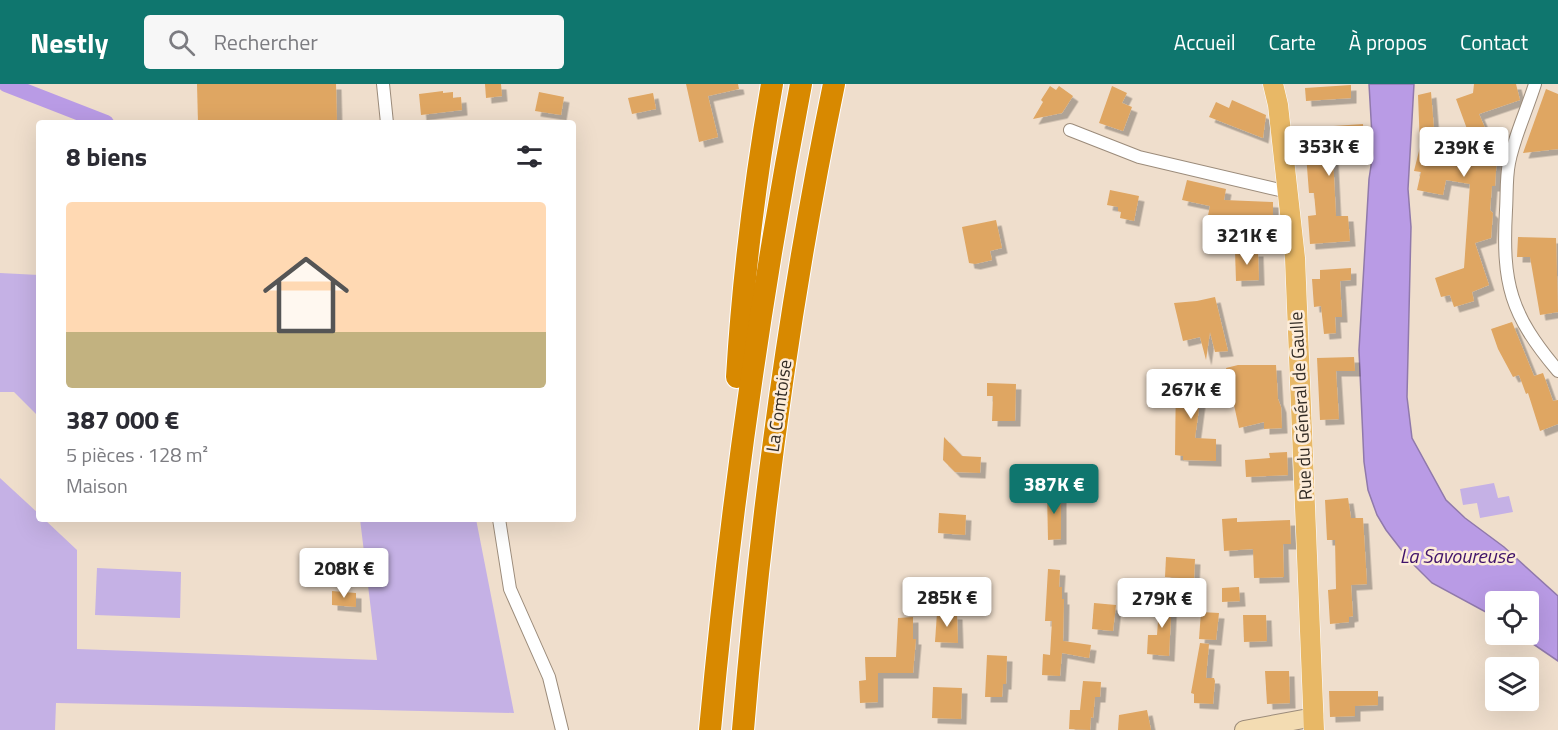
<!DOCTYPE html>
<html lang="fr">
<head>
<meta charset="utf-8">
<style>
  :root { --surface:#fff; --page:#f7f7f7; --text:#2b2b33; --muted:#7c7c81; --line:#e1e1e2; --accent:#0f766e }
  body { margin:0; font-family:"Titillium Web",sans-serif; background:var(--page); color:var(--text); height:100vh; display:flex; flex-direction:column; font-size:22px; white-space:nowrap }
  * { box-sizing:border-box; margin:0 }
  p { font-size:20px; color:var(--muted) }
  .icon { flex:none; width:33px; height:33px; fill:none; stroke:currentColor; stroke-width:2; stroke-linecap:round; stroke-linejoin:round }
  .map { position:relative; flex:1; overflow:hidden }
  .sheet { position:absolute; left:36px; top:36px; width:540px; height:402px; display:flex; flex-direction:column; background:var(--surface); border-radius:6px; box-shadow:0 6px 24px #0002 }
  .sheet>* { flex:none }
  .buttons { position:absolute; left:1485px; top:507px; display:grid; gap:12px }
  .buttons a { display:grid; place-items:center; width:54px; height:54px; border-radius:6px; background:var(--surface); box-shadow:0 6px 24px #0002; font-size:30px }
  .price { position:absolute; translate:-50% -51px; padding:0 14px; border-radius:6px; background:#fff; color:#222; font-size:20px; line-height:39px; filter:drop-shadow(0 2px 3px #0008) }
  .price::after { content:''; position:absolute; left:50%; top:36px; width:18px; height:14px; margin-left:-9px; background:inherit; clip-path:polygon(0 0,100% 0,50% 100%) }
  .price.selected { background:var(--accent); color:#fff }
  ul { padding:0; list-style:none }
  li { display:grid; align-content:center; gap:12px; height:318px; padding:0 30px }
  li+li { border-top:2px solid var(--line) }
  li span { display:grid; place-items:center; height:186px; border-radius:6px; color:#555 }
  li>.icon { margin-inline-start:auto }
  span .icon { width:108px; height:108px; fill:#fffc; stroke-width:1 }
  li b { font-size:26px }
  h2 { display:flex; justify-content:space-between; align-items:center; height:72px; padding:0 30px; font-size:26px }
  header { display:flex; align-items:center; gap:36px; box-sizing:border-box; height:84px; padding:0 30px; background:var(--accent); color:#fff }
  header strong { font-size:28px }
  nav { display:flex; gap:33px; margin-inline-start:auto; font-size:21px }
  .search { width:420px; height:54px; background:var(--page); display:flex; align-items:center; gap:15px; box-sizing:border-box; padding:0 21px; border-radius:6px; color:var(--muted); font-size:22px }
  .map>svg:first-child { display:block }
</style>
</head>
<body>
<header>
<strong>Nestly</strong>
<div class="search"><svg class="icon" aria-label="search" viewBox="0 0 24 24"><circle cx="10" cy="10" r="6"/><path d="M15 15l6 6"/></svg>Rechercher</div>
<nav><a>Accueil</a><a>Carte</a><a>À propos</a><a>Contact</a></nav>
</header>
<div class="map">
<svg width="1558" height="646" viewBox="0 0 1558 646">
  <defs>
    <filter id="shadow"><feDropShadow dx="5.5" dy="5.5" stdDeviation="0" flood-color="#0004"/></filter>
  </defs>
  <rect width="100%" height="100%" fill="#efdecc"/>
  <g fill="#c5b1e5">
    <polygon points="0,189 39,191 39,333 14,308 0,308"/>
    <polygon points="0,394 39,430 39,435 44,435 77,466 77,565 377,576 360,435 476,435 514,629 56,619 55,646 0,646"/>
    <polygon points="1494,399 1498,414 1509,412 1513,428 1480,434 1477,419 1463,421 1460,405"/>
    <polygon points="97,484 181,488 180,534 95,531"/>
  </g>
  <polygon fill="#b99be5" stroke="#9079ab" stroke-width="1.5" points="1369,0 1414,0 1408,105 1411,143 1407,313 1412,354 1446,416 1465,434 1504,463 1558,512 1558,577 1520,551 1528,550 1528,518 1496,518 1495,533 1432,499 1410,477 1386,446 1377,431 1368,406 1364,378 1359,266 1369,95 1373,69"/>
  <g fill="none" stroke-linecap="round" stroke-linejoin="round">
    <polyline stroke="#b99be5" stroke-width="16" points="6,0 106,39"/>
  </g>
  <g fill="#dfa662" filter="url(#shadow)">
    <polygon points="197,0 336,0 337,39 198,39"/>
    <polygon points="485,0 501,0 502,12 486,14"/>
    <polygon points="686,0 738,0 739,5 708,12 718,53 699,58"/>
    <polygon points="1474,0 1516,0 1520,16 1479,30 1497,72 1495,102 1492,102 1490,126 1493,129 1491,154 1475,159 1489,201 1472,208 1474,217 1454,223 1450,211 1441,213 1435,194 1464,184 1470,100 1446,96 1443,111 1417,106 1421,88 1414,87 1420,63 1418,11 1431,8 1435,58 1474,64 1456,15 1473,9"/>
    <polygon points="1351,1 1351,14 1306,17 1305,4"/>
    <polygon points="1050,2 1056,6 1059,2 1073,12 1062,29 1033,35 1043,18 1041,16"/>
    <polygon points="1112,2 1127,9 1122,19 1132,23 1123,47 1099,39"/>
    <polygon points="1546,5 1558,10 1558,65 1523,69"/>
    <polygon points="443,7 443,9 453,8 453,14 461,13 462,26 421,31 419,10"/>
    <polygon points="539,8 564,13 561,31 535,27"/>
    <polygon points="653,9 656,25 632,30 628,14"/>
    <polygon points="1232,16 1266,31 1263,54 1209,33 1216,18 1229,24"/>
    <polygon points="1363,40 1365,71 1333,73 1336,132 1348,132 1350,157 1310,160 1308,132 1316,131 1314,109 1309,109 1304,44"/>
    <polygon points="1187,96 1226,105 1224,116 1273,118 1273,146 1233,144 1233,142 1207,136 1210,122 1182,116"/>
    <polygon points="1110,106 1139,112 1134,137 1120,134 1121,128 1118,127 1118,123 1107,121"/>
    <polygon points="996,136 1002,164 990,167 992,176 975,180 969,179 962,143"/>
    <polygon points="1518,153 1556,154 1558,228 1540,231 1530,173 1517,173"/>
    <polygon points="1235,167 1258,167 1259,196 1236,197"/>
    <polygon points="1351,184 1351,196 1340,197 1342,233 1335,233 1336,249 1324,250 1321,222 1314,223 1312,195 1320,195 1320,186"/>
    <polygon points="1215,213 1228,267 1215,268 1210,248 1206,276 1200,253 1183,257 1174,219 1197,217"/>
    <polygon points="1512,238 1534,292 1543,289 1553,317 1558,316 1558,340 1540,347 1528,309 1526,310 1519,291 1513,293 1498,265 1491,245"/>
    <polygon points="1354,273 1355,287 1336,287 1339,335 1320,336 1317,274"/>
    <polygon points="1238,281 1276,281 1278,315 1281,323 1282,344 1264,345 1264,338 1239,344 1226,284"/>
    <polygon points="1185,287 1204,288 1195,354 1216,355 1216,377 1183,376 1183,372 1175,371 1176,290 1185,290"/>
    <polygon points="987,299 1016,300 1015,337 992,337 993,312 987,312"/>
    <polygon points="944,353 962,372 981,373 980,389 955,388 943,376"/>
    <polygon points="1287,368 1288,391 1246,393 1245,376 1270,374 1269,369"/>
    <polygon points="1047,408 1061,408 1061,455 1048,456"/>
    <polygon points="1348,414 1351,434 1363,434 1367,500 1351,501 1353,532 1349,533 1349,538 1330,540 1328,506 1336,505 1335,456 1327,456 1325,416"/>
    <polygon points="939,429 966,431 965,451 938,449"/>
    <polygon points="1237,434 1237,438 1290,436 1291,460 1283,460 1284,493 1254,494 1253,465 1224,467 1222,435"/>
    <polygon points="1166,473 1195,475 1194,495 1165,493"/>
    <polygon points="1048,485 1060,486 1059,503 1062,503 1062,515 1064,515 1063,557 1091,561 1089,574 1062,569 1060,592 1042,591 1043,570 1050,571 1052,537 1045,537"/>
    <polygon points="1239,503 1240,517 1222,518 1222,504"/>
    <polygon points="332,507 356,509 356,523 332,521"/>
    <polygon points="1160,510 1172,511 1169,572 1147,570 1148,551 1157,551"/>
    <polygon points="1094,519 1116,521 1113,547 1092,545"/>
    <polygon points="1201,528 1219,529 1216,556 1199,555"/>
    <polygon points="937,529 957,530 958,559 935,558"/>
    <polygon points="1243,531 1266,531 1267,557 1244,558"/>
    <polygon points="913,533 913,555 916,555 913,589 878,589 878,618 860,619 859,597 866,596 865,573 896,573 898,534"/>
    <polygon points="1200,559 1209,560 1206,594 1214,594 1215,597 1213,620 1194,619 1194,610 1191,609"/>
    <polygon points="987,571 1007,572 1006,600 1003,600 1002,613 985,613"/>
    <polygon points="1265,587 1289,587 1290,619 1267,620"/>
    <polygon points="1083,597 1101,598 1100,613 1095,613 1093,634 1091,633 1090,646 1069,645 1070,626 1080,626"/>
    <polygon points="933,603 962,604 961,635 932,634"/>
    <polygon points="1329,607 1378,607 1378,621 1355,622 1355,632 1330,633"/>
    <polygon points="1147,626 1151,646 1118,646 1119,631"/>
  </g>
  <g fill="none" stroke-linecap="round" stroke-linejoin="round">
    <g stroke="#9b8b7a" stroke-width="14">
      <g id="street">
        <polyline points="383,0 387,39"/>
        <path d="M1535 0C1527 26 1514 53 1509 79 1506 94 1507 111 1506 126 1502 200 1510 230 1558 287"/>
        <polyline points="1070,46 1139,73 1288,108"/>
        <polyline points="499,435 510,505 549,593 562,646"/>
      </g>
    </g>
    <g stroke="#9b8b7a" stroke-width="20">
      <polyline id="secondary" points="1244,646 1314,633"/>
    </g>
    <g stroke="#fff" stroke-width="21">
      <polyline id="primary" points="1273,0 1278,21 1295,174 1314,646"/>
    </g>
    <g stroke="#fff" stroke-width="24">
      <g id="highway">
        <path d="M737 293C743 194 755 97 772 0"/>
        <path d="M710 646C730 429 760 214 801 0"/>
        <path d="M743 646C761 429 790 213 834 0"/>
      </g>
    </g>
    <use href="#street" stroke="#fff" stroke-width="12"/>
    <use href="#secondary" stroke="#f3dcb2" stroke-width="18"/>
    <use href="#primary" stroke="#e8b866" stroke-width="20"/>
    <use href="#highway" stroke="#d88900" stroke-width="22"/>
  </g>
  <g text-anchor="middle" stroke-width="5" stroke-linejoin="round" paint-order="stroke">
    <g font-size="18" fill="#312a23" stroke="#fdecd9">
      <text transform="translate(779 322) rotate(-82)" y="6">La Comtoise</text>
      <text transform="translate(1301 322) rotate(-93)" y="6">Rue du Général de Gaulle</text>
    </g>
    <g font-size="20" font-style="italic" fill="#40136a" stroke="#fdecd9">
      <text x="1457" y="479">La Savoureuse</text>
    </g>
  </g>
</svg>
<div class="buttons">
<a><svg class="icon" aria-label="locate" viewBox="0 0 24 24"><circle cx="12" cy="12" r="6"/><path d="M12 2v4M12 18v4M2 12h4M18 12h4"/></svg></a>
<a><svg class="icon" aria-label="layers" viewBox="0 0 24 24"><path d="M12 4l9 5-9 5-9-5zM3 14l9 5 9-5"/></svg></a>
</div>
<b class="price" style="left:1329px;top:93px">353K €</b>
<b class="price" style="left:1464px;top:94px">239K €</b>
<b class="price" style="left:1247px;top:182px">321K €</b>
<b class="price" style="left:1191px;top:336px">267K €</b>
<b class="price selected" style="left:1054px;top:431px">387K €</b>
<b class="price" style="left:344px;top:515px">208K €</b>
<b class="price" style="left:947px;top:544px">285K €</b>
<b class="price" style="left:1162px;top:545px">279K €</b>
<section class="sheet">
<h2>8 biens<svg class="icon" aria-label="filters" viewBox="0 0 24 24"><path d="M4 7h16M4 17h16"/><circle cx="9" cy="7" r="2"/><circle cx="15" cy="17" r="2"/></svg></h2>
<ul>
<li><span style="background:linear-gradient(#ffd9b3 70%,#c2b280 0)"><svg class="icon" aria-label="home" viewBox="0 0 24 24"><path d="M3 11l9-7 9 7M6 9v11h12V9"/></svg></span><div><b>387 000 €</b><p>5 pièces · 128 m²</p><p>Maison</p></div></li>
</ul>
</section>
</div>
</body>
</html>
